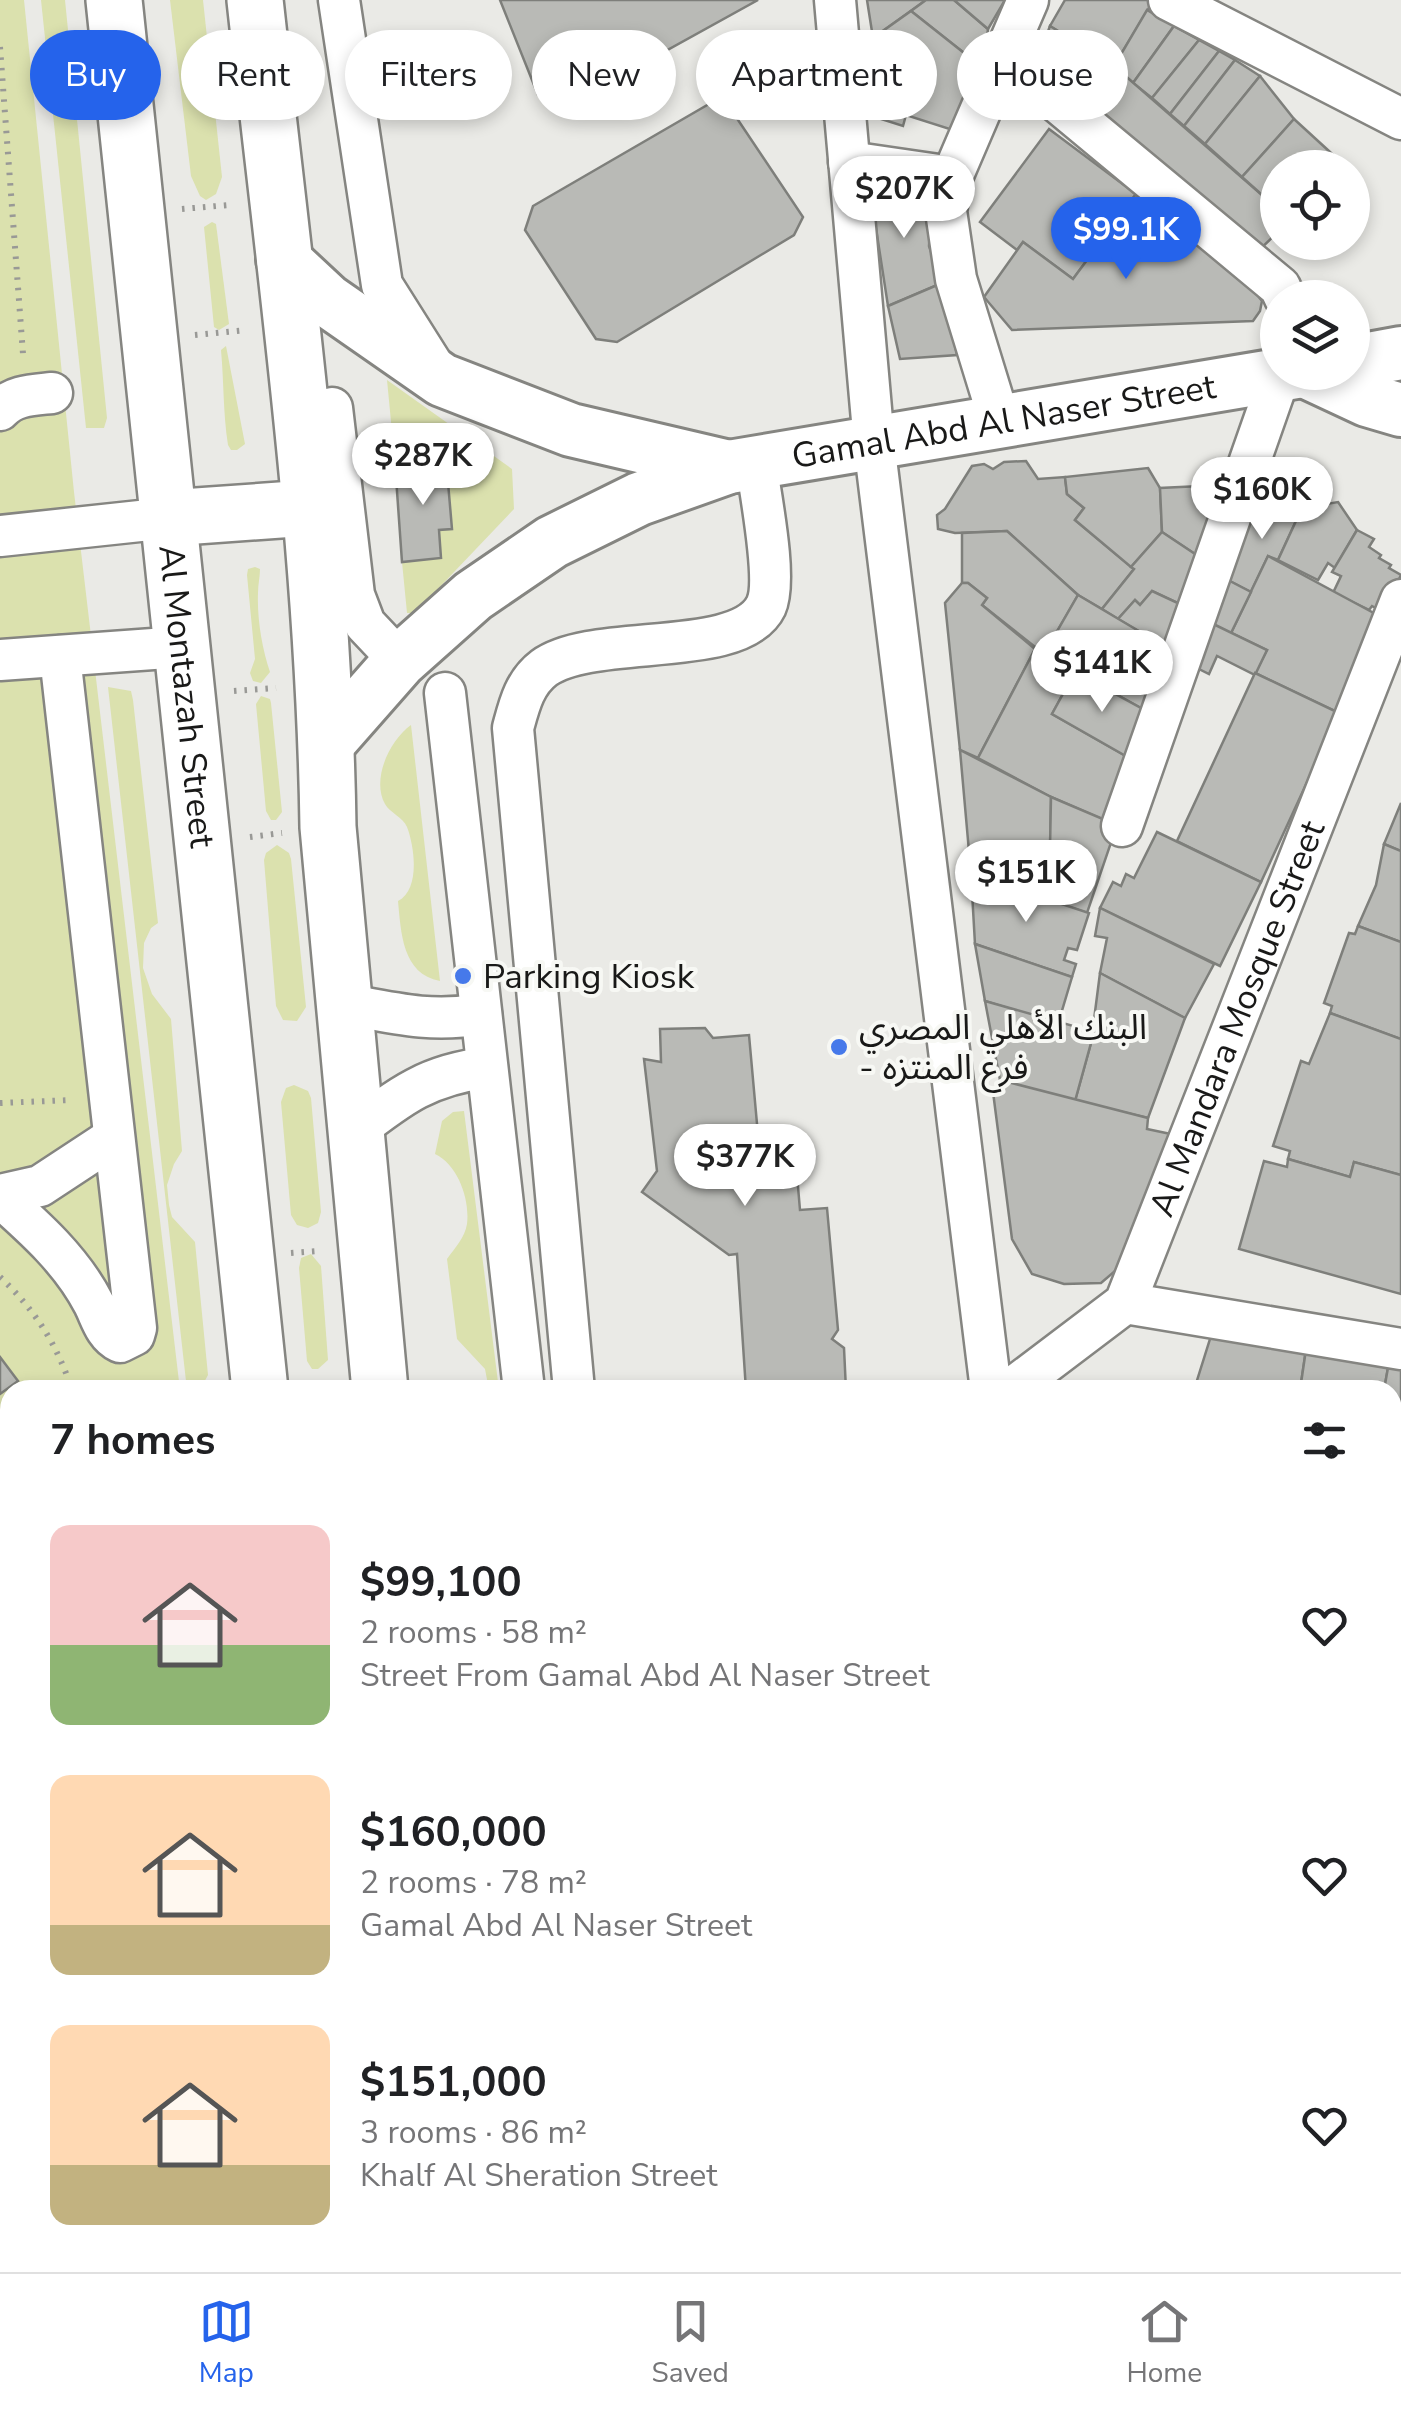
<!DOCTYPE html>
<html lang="en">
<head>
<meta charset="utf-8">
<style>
  :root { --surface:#fff; --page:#f2f2f2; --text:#202124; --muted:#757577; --line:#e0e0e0; --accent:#2563eb }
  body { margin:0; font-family:"Nunito Sans","Noto Sans Arabic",sans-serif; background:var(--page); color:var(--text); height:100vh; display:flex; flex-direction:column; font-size:38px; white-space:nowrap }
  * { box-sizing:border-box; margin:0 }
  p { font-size:32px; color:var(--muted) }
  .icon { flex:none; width:55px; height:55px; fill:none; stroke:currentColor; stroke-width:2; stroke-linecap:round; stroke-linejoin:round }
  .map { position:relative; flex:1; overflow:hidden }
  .side { position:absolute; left:0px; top:1380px; width:1402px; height:892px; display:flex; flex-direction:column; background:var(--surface); border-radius:30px 30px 0 0; box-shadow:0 5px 15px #0003 }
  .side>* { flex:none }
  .top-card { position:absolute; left:30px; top:30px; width:1342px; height:90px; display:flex; gap:20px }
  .tools { position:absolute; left:1260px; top:150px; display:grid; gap:20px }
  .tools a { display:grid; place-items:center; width:110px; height:110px; border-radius:50%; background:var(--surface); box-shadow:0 5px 15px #0003; font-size:50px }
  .price { position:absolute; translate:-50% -85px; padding:0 22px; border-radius:35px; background:#fff; color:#222; font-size:32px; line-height:65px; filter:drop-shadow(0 2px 5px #0008) }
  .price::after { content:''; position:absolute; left:50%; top:60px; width:30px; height:22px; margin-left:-15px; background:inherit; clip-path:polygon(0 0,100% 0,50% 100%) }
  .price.active { background:var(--accent); color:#fff }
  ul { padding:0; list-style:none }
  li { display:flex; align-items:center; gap:30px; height:250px; padding:0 50px }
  li span { display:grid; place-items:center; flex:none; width:280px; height:200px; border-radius:20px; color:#555 }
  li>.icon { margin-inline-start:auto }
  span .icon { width:120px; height:120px; fill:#fffc; stroke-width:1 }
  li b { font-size:42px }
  h2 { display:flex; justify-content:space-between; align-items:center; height:120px; padding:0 50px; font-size:42px }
  .tag { padding:0 35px; border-radius:45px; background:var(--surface); box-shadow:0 5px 15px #0003; font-size:35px; line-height:90px }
  .tag.active { background:var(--accent); color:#fff }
  .tab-bar { display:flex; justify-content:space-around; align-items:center; height:140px; border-top:2px solid var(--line); background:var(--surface); font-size:28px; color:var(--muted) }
  .tab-bar a { display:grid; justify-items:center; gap:5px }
  .tab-bar .active { color:var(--accent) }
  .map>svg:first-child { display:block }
</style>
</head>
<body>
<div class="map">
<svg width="1401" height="2272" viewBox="0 0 1401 2272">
  <rect width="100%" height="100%" fill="#eaeae6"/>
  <g fill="#dbe1ae">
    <polygon points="0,0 24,0 74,492 180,1390 10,1390 10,2099 0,2101"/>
    <polygon points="41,0 65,0 107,418 104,428 86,428"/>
    <polygon points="170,0 203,0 222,177 216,194 206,200 200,196 191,176"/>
    <polygon points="212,222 216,224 229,324 219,330 214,327 204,227"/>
    <path d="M226 346 245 444 237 450H231L228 445C223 413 224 383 221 350Z"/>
    <polygon points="387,380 512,469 514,509 415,613 407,613 402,562 441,558 439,530 452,529 446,460 395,463"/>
    <path d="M255 567 260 569C260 577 258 584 258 593 257 619 262 648 270 672L261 683 253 681 250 673 255 659 247 575 248 569Z"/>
    <polygon points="108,687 131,691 133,700 158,923 151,928 144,943 143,968 152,994 171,1019 182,1151 174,1164 167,1185 169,1205 172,1217 195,1242 208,1375 200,1390 187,1390"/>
    <polygon points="261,696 270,699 271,703 282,812 276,820 271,820 266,811 256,704"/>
    <path d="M411 725 440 981C402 974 401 932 398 901 420 890 415 848 407 827 403 817 390 813 385 804 371 779 390 740 411 725Z"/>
    <polygon points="277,845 289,853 291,859 306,1007 297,1021 283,1020 276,1006 264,860 266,853"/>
    <polygon points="294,1085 308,1091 311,1098 321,1212 318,1223 308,1228 297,1225 291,1215 281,1102 286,1088"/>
    <path d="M464 1111 499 1390H489L485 1369 457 1339 447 1259C455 1248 465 1237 467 1224 470 1199 458 1165 435 1154L442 1121 453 1112Z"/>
    <polygon points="311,1254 321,1266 328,1360 318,1369 312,1369 307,1361 299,1268 301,1258"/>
  </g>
  <polygon fill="#909745" points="10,2099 10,2262 1392,2262 1393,2099 1401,2101 1401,2272 0,2272 0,2101"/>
  <g fill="#b9bab6" stroke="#7e7f7b" stroke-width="2.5">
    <polygon points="500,0 758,0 566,106 538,95"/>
    <polygon points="867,0 926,0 873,38"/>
    <polygon points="926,0 954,0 988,29 983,68 911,11"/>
    <polygon points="954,0 1005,0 988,29"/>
    <polygon points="1065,0 1147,0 1152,3 1114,66 1050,26"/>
    <polygon points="1147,10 1174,26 1133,83 1114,66"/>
    <polygon points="911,11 983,68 959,132 906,115 903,126 875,117 873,38"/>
    <polygon points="1050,26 1114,66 1087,105 1035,67"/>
    <polygon points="1174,26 1199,40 1152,98 1133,83"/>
    <polygon points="1199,40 1219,51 1170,114 1152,98"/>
    <polygon points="1219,51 1235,60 1184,126 1170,114"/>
    <polygon points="1235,60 1260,76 1205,144 1184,126"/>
    <polygon points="1114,66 1278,209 1278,232 1256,253 1087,105"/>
    <polygon points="1260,76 1294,119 1242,177 1205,144"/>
    <polygon points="709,104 728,105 803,217 794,235 617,342 596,339 525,230 533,206"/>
    <polygon points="1294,119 1342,163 1338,168 1278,168 1278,209 1242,177"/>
    <polygon points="1049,129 1136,194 1073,279 1023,242 1017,250 980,222"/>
    <polygon points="869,183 932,193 929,246 942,283 888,306"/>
    <polygon points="1136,194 1240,273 1262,301 1260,311 1253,321 1012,330 984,297 1023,242 1073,279"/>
    <polygon points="942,283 957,355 900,359 888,306"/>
    <polygon points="446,459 452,529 439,530 441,558 402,562 395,463"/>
    <polygon points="1026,461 1038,479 1065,477 1067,494 1084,508 1075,520 1134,569 1102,609 1078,595 1007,531 955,533 938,529 937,515 945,509 972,466 984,464 993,469 1004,462"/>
    <polygon points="1148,468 1160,488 1162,532 1131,567 1075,520 1084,508 1067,494 1065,477"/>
    <polygon points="1221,485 1198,556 1162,532 1160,488"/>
    <polygon points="1281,499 1302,508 1278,560 1268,556 1251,592 1224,578 1257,507"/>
    <polygon points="1338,502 1357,530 1335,568 1328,563 1318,580 1278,560 1302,508"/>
    <polygon points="1357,530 1374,539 1369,547 1381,555 1379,558 1391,565 1389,568 1401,575 1383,612 1372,606 1369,610 1333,593 1341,576 1332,572"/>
    <polygon points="1007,531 1078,595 1044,654 982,605 987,598 968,583 962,583 962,533"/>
    <polygon points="1162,532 1198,556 1182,605 1152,591 1140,605 1135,600 1118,619 1102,609 1134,569 1131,567"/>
    <polygon points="1268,556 1383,618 1339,713 1255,673 1267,650 1231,633"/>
    <polygon points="1224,578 1251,592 1231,633 1205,620"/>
    <polygon points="962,583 968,583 987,598 982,605 1035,649 978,758 960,750 945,603"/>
    <polygon points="1152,591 1182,605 1164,646 1118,619 1135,600 1140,605"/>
    <polygon points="1078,595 1164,646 1145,694 1156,700 1150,713 1044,654"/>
    <polygon points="1205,620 1267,650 1255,675 1217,656 1209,674 1185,662"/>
    <polygon points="1035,649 1075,672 1052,714 1131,759 1106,821 1051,797 978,758"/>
    <polygon points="1075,672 1150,713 1131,759 1052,714"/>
    <polygon points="1255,673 1339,713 1261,882 1177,841"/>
    <polygon points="960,750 1051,797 1049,900 971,874"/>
    <polygon points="1051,797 1117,825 1087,913 1049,900"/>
    <polygon points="1401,803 1401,851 1384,844"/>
    <polygon points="1157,832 1261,882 1220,966 1100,908 1113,882 1121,886 1126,874 1134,878"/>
    <polygon points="1384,844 1401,851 1401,942 1358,926 1376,885"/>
    <polygon points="971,874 1089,913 1077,950 1068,948 1064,960 1076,964 1072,977 975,944"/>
    <polygon points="1100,908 1214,964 1185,1018 1100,973 1107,938 1095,936"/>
    <polygon points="1358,926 1401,942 1401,1039 1330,1013 1332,1006 1324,1003 1349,933 1355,934"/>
    <polygon points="975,944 1072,977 1058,1024 985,1001"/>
    <polygon points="1100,973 1185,1018 1148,1118 1075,1101 1091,1043"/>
    <polygon points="985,1001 1077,1027 1074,1038 1091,1043 1075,1101 1000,1080"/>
    <polygon points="1330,1013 1401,1039 1401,1175 1354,1162 1350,1177 1288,1159 1290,1151 1273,1146 1301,1061 1309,1064"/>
    <polygon points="705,1028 713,1038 749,1035 759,1146 797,1175 800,1210 827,1208 838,1330 832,1339 844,1348 846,1390 746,1390 737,1254 729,1255 642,1192 657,1171 644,1059 661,1062 660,1029"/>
    <polygon points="1000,1080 1148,1118 1147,1129 1180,1136 1122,1265 1101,1283 1064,1284 1032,1274 1012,1239 993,1092"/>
    <polygon points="1288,1159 1350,1177 1354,1162 1401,1175 1401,1294 1239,1249 1264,1161 1287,1167"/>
    <polygon points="1216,1320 1308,1336 1300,1390 1194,1390"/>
    <polygon points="1308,1336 1391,1351 1384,1390 1300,1390"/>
    <polygon points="1391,1351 1401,1352 1401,1475 1392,1474 1392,1390 1384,1390"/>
    <polygon points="0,1357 18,1381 0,1394"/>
    <polygon points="180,1386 180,1390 124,1388"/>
    <polygon points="10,1438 10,1502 0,1503 0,1440"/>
    <polygon points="1392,1474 1401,1475 1401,1619 1392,1618"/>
    <polygon points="0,1543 10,1546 10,1567 0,1600"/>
  </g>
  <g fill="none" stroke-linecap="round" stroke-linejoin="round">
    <g stroke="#858581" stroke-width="45">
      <g id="minor">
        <polyline points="339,0 382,285 435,369"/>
        <polyline points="835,0 874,443 991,1390"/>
        <polyline points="1169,0 1401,119"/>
        <polyline points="1002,56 1280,287 1285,298"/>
        <polyline points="849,162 952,177"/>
        <polyline points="332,408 354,595 365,624 400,661"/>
        <path d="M0 410C13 395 33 395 52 393"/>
        <polyline points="1000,422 956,279 946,211 952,177 1028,0"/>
        <polyline points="0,536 168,518"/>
        <polyline points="0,660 181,647"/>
        <polyline points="445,693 524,1390"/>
        <polyline points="1122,826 1280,375"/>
        <path d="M344 1004C393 1013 431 1023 481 1014"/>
        <path d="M355 1131C400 1096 429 1074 487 1068"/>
        <polyline points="0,1195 40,1186 113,1138"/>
        <path d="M0 1197C35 1228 72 1261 94 1304 101 1318 105 1335 120 1342L134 1335 136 1328 60 656"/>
        <polyline points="1125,1303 1401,1349"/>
        <path d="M574 1390 513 728C519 706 524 683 544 668 594 632 740 660 766 606 778 580 760 493 756 462"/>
        <path id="s1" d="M1010 1390 1125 1303 1401 600"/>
      </g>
    </g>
    <g stroke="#858581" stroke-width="58">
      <g id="major">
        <polyline points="283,259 327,300 442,380 571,430 729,467"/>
        <polyline points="1352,362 1401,353"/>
        <polyline points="1307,372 1367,400 1401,410"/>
        <path id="s2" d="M327 744 400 661 473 596 552 542 639 499 729 467 1296 372"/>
      </g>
    </g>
    <g stroke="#858581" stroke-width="60">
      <g id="highway">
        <path id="s3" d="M114 0 260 1390"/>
        <path d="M255 0C285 275 324 551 328 827L380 1390"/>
        <polyline points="168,518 308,508"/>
        <polyline points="1392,1685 1401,1686"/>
        <polyline points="1392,1803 1401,1804"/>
      </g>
    </g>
    <g stroke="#999996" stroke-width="6" stroke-dasharray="2.5 8" stroke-linecap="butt">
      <polyline points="0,47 23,354"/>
      <polyline points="182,209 229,205"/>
      <polyline points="195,335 247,330"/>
      <polyline points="234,691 276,688"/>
      <polyline points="250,837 282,833"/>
      <polyline points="0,1103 72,1100"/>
      <polyline points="291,1253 319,1251"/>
      <path d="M0 1277C35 1310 57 1344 72 1390"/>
      <polyline points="305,1389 333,1387"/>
      <polyline points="0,1417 10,1413"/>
      <polyline points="0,1516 10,1516"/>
      <polyline points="0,1638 10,1643"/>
      <polyline points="0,1898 10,1892"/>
    </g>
    <use href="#minor" stroke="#fff" stroke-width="40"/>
    <use href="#major" stroke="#fff" stroke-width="52"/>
    <use href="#highway" stroke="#fff" stroke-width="55"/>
  </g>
  <g fill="#4679ea" stroke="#f7f8f4" stroke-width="4">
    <circle cx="463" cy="976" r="10"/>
    <circle cx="839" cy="1047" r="10"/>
  </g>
  <g text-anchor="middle" stroke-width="8" stroke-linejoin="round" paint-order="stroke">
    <g font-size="35" fill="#191918" stroke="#f7f8f4">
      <text dy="12" stroke="none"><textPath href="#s2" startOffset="775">Gamal Abd Al Naser Street</textPath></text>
      <text dy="12" stroke="none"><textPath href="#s3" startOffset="700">Al Montazah Street</textPath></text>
      <text dy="12" stroke="none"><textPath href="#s1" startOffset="450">Al Mandara Mosque Street</textPath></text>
    </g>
    <g font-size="35" fill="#191918" stroke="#f7f8f4" text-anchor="start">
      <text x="483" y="988">Parking Kiosk</text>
      <text x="859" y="1039">البنك الأهلي المصري<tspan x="859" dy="40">- فرع المنتزه</tspan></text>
    </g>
  </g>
</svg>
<div class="tools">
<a><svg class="icon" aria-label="locate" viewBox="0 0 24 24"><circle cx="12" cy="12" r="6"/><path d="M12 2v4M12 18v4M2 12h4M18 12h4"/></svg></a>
<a><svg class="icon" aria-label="layers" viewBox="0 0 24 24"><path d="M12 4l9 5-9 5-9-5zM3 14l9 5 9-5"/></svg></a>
</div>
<b class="price" style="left:904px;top:241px">$207K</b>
<b class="price active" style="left:1126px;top:282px">$99.1K</b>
<b class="price" style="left:423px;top:508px">$287K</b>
<b class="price" style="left:1262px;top:542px">$160K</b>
<b class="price" style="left:1102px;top:715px">$141K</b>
<b class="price" style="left:1026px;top:925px">$151K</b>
<b class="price" style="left:745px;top:1209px">$377K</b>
<div class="top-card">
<a class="tag active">Buy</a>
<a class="tag">Rent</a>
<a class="tag">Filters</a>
<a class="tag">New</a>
<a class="tag">Apartment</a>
<a class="tag">House</a>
</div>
<section class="side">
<h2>7 homes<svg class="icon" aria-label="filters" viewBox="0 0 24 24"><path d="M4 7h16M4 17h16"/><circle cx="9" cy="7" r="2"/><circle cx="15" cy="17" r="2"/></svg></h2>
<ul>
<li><span style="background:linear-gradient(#f6c9c9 60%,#8fb573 0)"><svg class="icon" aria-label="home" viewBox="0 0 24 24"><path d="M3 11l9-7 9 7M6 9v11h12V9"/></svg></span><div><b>$99,100</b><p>2 rooms · 58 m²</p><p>Street From Gamal Abd Al Naser Street</p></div><svg class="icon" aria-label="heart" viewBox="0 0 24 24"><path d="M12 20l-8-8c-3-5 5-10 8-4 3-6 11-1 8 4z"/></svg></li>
<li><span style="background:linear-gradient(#ffd9b3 75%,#c2b280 0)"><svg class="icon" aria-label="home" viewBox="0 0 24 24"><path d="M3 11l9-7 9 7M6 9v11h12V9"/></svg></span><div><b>$160,000</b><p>2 rooms · 78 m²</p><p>Gamal Abd Al Naser Street</p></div><svg class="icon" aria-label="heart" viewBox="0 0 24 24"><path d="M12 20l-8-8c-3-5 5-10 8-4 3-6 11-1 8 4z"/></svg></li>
<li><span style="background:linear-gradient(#ffd9b3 70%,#c2b280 0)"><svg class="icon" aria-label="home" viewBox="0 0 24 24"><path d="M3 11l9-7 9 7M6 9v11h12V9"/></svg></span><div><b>$151,000</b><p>3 rooms · 86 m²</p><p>Khalf Al Sheration Street</p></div><svg class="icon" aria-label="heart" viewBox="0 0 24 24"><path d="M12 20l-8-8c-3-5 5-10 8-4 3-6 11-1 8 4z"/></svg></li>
</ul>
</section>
</div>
<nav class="tab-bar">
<a class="active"><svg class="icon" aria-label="map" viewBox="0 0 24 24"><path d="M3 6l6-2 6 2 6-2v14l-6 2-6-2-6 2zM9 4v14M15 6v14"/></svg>Map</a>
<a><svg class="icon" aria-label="saved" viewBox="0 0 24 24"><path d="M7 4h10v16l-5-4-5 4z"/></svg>Saved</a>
<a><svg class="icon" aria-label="home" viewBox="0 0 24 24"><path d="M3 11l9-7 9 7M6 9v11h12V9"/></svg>Home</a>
</nav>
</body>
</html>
